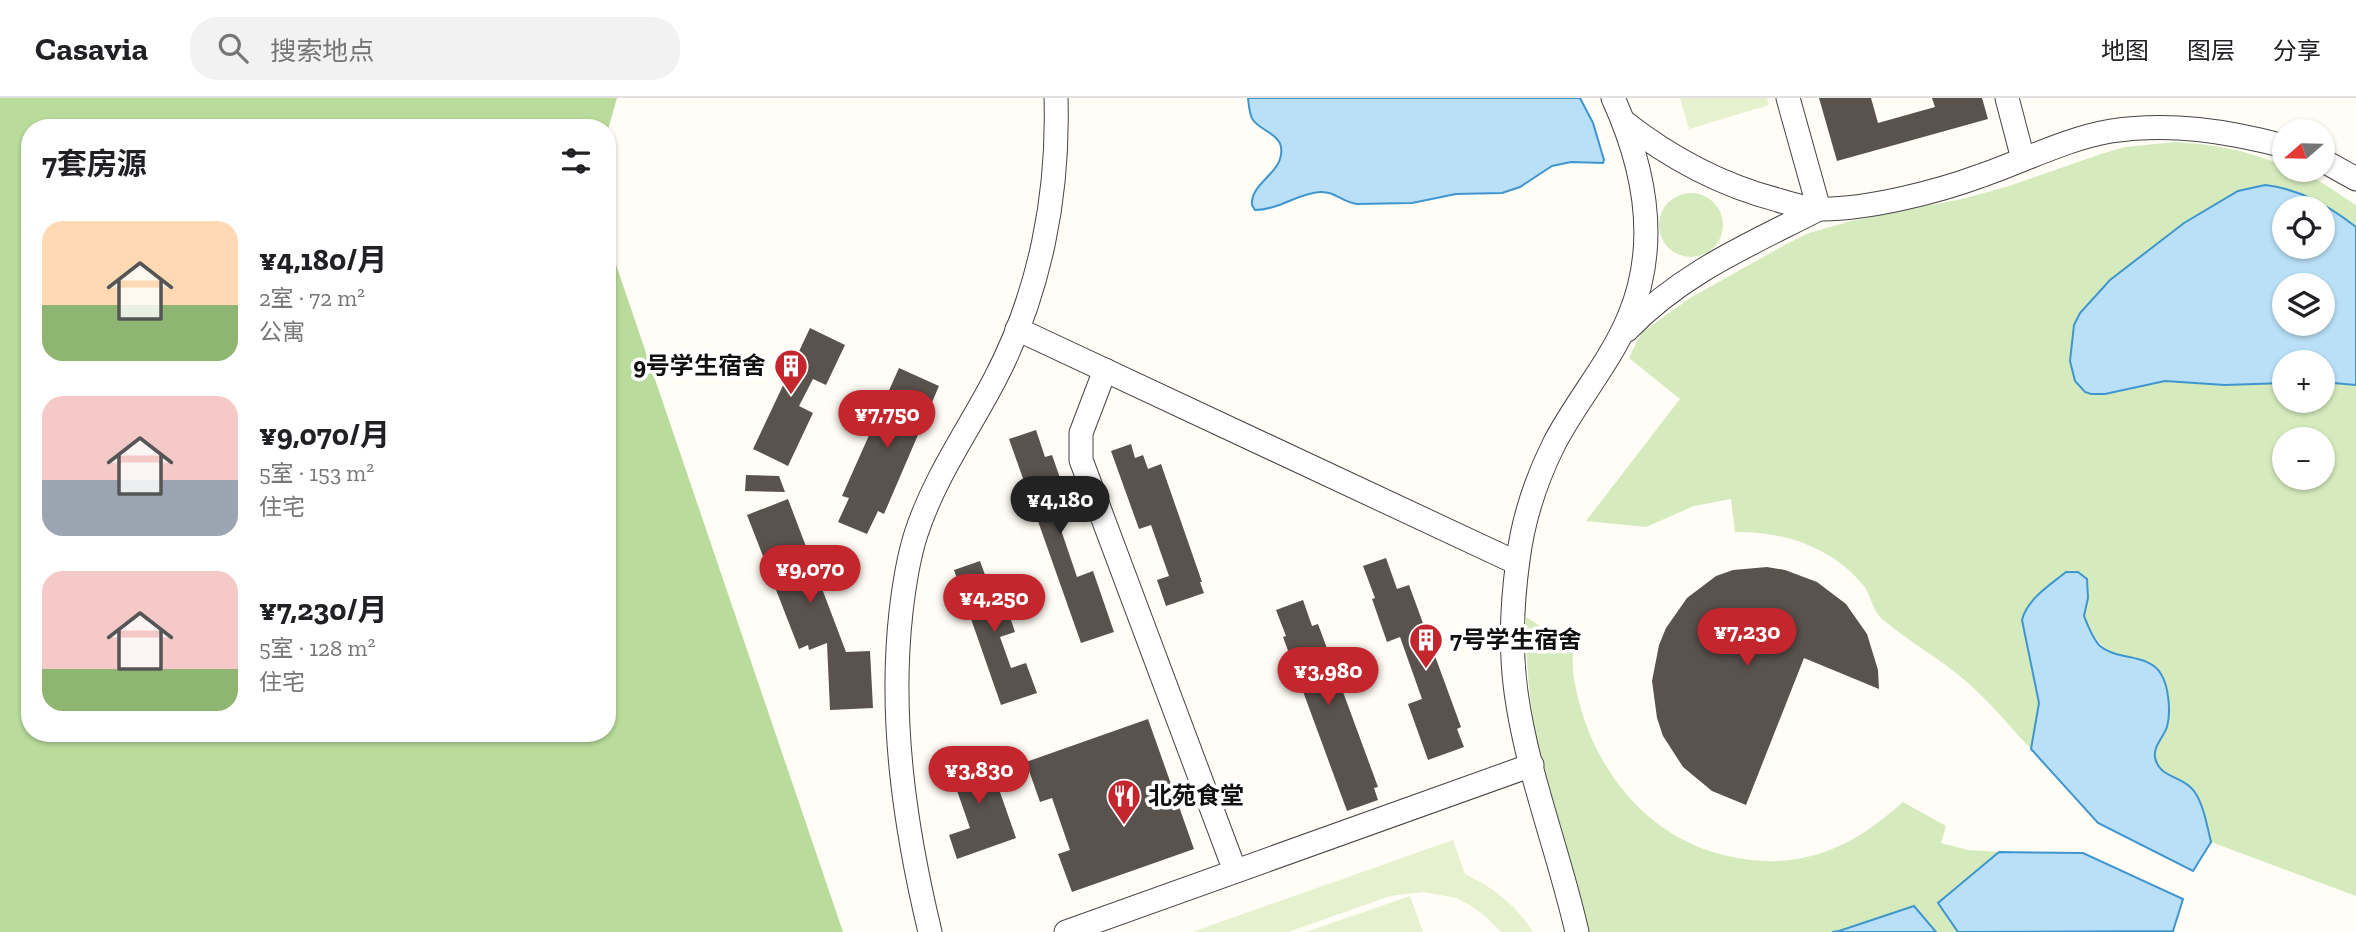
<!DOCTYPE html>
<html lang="zh">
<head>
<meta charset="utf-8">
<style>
  :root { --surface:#fff; --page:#f2f2f2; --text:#202124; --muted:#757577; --line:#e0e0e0; --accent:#c4262e }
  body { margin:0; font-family:"Zilla Slab","Noto Sans SC",serif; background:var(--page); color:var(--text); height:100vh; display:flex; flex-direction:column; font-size:26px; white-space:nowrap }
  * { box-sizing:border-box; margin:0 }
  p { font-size:23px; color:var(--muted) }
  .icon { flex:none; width:38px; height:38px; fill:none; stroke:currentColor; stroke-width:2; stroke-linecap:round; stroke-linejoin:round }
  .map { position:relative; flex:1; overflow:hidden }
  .panel { position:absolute; left:21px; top:21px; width:595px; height:623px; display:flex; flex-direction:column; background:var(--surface); border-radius:28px; box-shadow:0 2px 5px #0004 }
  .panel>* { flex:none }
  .needle { width:46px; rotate:250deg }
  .fabs { position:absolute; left:2272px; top:21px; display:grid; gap:14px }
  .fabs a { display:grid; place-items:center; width:63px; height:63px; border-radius:50%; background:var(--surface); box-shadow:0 2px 5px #0004; font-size:35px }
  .price { position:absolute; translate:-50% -60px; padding:0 16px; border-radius:24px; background:var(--accent); color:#fff; font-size:23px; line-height:46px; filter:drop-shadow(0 2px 4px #0008) }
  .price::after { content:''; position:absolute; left:50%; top:42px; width:21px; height:16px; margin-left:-10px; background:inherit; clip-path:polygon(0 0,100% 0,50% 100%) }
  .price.on { background:#222; color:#fff }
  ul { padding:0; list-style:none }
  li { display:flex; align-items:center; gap:21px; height:175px; padding:0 21px }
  li span { display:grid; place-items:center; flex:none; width:196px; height:140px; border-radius:21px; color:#555 }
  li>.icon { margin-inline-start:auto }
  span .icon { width:84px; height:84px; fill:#fffc; stroke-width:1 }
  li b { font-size:30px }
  h2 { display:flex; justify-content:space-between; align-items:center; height:84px; padding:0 21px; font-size:30px }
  header { display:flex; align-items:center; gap:42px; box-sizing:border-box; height:98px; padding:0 35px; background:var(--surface); border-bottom:2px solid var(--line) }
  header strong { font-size:33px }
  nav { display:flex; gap:38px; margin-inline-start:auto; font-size:24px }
  .search { width:490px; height:63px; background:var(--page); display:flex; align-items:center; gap:18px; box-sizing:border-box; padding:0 24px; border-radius:28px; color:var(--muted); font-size:26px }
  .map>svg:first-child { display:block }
</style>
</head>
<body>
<header>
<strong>Casavia</strong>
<div class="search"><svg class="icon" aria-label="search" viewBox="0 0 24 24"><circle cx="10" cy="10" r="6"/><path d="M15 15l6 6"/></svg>搜索地点</div>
<nav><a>地图</a><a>图层</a><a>分享</a></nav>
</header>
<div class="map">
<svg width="2356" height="834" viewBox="0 0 2356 834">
  <rect width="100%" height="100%" fill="#fffdf5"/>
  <g fill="#d5ebbd" fill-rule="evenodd">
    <path d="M2176 44C2214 46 2249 53 2284 68V72C2309 72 2335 94 2356 107V798L2211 744C2207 728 2204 700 2190 689 2178 678 2157 677 2155 658 2154 650 2162 641 2165 633 2172 616 2166 591 2161 574 2121 558 2102 561 2084 518L2088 500 2087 482 2078 474C2075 473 2071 472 2067 474 2054 478 2025 508 2022 522L2039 605 2031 651C2010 629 1991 605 1968 585 1941 561 1909 544 1882 521 1873 513 1871 498 1864 488 1832 449 1783 433 1735 434L1731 401 1694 408 1646 429 1586 423 1680 301 1629 260 1641 235 1690 200 1790 144 1809 135 1851 123 1962 101 2009 88 2101 56 2125 49ZM2284 110H2322V149H2284ZM2284 187H2322V226H2284ZM2284 264H2322V303H2284ZM2284 341H2322V380H2284Z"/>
    <circle cx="1691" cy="127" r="32"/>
    <path d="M1526 519 1573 549C1573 562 1572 575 1575 586 1590 667 1645 740 1728 758 1761 766 1795 765 1827 753 1857 742 1879 725 1903 704L1946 728 1941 745 1968 752 1999 754 1938 805 1958 834H1588C1556 731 1524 628 1526 519Z"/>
  </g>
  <polygon fill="#b9dc9c" points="0,0 617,0 607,35 607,30 30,30 30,635 607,635 607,140 843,834 0,834"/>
  <g fill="#e6f2cf">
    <polygon points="1680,0 1767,0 1769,7 1689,31"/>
    <path d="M1453 742 1465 776C1494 790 1516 807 1533 834H1501L1485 818 1471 808 1456 800 1423 794 1390 798 1288 834H1192Z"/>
    <polygon points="1410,798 1423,834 1306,834"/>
  </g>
  <g fill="#b9e0f7" stroke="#3f96cf" stroke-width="2" fill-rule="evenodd">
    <path d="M1248 0H1580L1593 25 1604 62 1603 65 1571 64 1552 68 1520 89 1502 95 1456 96 1412 105 1357 106C1343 105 1335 93 1320 94 1298 95 1279 112 1255 112L1252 107C1250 84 1285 75 1281 49 1279 36 1260 32 1253 22 1249 16 1249 7 1248 0Z"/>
    <path d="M2265 87C2300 91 2329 108 2356 129V287L2322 284V264H2284V285L2225 287 2165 283 2105 296H2091L2085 294 2075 283 2070 263 2074 227 2080 215 2110 182 2184 125 2238 93ZM2284 110H2322V149H2284ZM2284 187H2322V226H2284Z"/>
    <path d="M2066 474H2078L2087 481 2088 500 2084 518C2088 528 2092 539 2099 547 2116 563 2149 555 2161 576 2169 589 2171 615 2167 629 2164 638 2153 649 2155 659 2158 680 2184 678 2194 693 2204 707 2207 728 2211 744L2193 773 2098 725 2031 651 2039 605 2022 522C2027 501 2050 487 2066 474Z"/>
    <polygon points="1999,754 2083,755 2183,801 2173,833 1958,834 1938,805"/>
    <polygon points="1914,808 1936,834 1832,834 1839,833"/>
  </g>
  <g fill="#5a524d">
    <polygon points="1819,0 1871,0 1878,25 1935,9 1932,0 1982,0 1988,21 1837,63"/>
    <polygon points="810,230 845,247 826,287 813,281 799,308 813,315 788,368 753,351"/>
    <polygon points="899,270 939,288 884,416 878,413 867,436 838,424 849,400 842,398"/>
    <polygon points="1036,332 1045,359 1052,357 1074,420 1059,426 1077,479 1093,473 1114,534 1081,545 1009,341"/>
    <polygon points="1131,346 1135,360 1143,357 1148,371 1161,366 1202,484 1200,484 1204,495 1166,508 1157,482 1169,478 1151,427 1139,431 1111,353"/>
    <polygon points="746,377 779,378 785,394 745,393"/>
    <polygon points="788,401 846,554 870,553 873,610 830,612 827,545 809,552 808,547 799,551 747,417"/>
    <polygon points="1386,460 1397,491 1409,487 1461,629 1457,631 1464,649 1428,662 1408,606 1422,601 1400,539 1387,544 1372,501 1375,500 1363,468"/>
    <polygon points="980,463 993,499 1002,495 1015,534 1000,539 1011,570 1026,565 1037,595 1001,607 954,472"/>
    <polygon points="1767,469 1785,472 1817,484 1846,506 1867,536 1878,572 1879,591 1804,560 1746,707 1712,693 1683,669 1663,638 1657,620 1652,583 1659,547 1666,530 1687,500 1716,478 1733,472"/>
    <polygon points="1303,502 1312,528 1318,526 1378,689 1374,690 1378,702 1347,713 1283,539 1286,538 1276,512"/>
    <polygon points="1148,621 1194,751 1072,794 1058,756 1070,752 1052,700 1040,704 1026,664"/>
    <polygon points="985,651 1016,740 957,761 949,737 970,730 947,664"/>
  </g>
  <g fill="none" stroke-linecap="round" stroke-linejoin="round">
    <g stroke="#444" stroke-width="25">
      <g id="minor">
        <polyline points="1788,0 1819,111"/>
        <polyline points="2007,0 2023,61"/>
        <path d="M1623 23C1670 60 1720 87 1778 102 1791 106 1806 111 1819 111 1865 112 1937 94 1980 78 2024 63 2065 41 2111 33 2170 24 2227 33 2284 48"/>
        <polyline points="2322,62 2356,81"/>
        <polyline points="1017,231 1517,465"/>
        <path d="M1627 232C1683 174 1749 147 1819 111"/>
        <polyline points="1105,272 1081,335 1081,362 1235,773"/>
        <path d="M930 834C905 730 889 621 901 514 904 488 908 461 916 436 934 380 968 333 995 281 1040 195 1059 97 1056 0"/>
        <polyline points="1066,834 1532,667"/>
        <path d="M1577 834C1559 754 1527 675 1516 594 1510 550 1512 505 1518 462 1523 422 1536 382 1554 346 1576 303 1610 265 1629 219 1660 146 1645 70 1613 0"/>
      </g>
    </g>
    <use href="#minor" stroke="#fff" stroke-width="23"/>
  </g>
  <defs>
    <g id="building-pin" transform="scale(1.75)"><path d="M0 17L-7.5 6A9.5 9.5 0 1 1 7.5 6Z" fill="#c4262e" stroke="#fff"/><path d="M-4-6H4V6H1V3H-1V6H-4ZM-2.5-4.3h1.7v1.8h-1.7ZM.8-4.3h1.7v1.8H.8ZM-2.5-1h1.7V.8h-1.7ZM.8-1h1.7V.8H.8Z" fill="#fff"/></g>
    <g id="restaurant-pin" transform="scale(1.75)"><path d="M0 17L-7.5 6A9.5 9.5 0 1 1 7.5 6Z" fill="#c4262e" stroke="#fff"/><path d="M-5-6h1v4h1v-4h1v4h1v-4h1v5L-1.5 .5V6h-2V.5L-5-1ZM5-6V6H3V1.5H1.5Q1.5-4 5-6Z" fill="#fff"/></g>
  </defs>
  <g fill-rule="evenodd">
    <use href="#building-pin" x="791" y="268"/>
    <use href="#building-pin" x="1426" y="542"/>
    <use href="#restaurant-pin" x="1124" y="698"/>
  </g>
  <g text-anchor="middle" stroke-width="7" stroke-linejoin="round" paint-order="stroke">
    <g font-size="24" font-weight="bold" fill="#111" stroke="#fff" text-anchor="start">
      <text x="766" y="276" text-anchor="end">9号学生宿舍</text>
      <text x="1450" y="550">7号学生宿舍</text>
      <text x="1148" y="706">北苑食堂</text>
    </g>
  </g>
</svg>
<div class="fabs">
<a><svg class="needle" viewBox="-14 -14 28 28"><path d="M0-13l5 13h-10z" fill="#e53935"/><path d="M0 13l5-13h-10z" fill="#757577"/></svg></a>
<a><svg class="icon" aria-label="locate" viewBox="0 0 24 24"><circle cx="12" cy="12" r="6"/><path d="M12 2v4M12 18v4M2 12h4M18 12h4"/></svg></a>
<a><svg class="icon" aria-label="layers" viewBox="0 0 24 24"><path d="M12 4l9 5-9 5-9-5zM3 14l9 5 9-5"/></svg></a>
<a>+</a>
<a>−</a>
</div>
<b class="price" style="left:887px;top:352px">¥7,750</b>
<b class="price on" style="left:1060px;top:438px">¥4,180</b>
<b class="price" style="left:810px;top:507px">¥9,070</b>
<b class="price" style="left:994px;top:536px">¥4,250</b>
<b class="price" style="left:1747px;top:570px">¥7,230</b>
<b class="price" style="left:1328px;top:609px">¥3,980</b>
<b class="price" style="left:979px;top:708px">¥3,830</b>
<section class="panel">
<h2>7套房源<svg class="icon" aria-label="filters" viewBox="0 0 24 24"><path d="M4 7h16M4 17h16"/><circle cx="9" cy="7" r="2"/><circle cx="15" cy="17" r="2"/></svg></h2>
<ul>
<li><span style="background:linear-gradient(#ffd9b3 60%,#8fb573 0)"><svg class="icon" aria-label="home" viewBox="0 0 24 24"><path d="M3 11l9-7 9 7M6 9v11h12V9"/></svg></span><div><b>¥4,180/月</b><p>2室 · 72 m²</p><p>公寓</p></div></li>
<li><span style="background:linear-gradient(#f6c9c9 60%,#9aa5b1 0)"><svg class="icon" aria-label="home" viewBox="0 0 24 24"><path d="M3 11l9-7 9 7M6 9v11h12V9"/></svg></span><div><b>¥9,070/月</b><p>5室 · 153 m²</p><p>住宅</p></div></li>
<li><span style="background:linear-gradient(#f6c9c9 70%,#8fb573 0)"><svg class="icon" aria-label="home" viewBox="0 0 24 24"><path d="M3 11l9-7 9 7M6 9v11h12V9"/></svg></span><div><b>¥7,230/月</b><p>5室 · 128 m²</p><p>住宅</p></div></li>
</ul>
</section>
</div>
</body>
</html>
